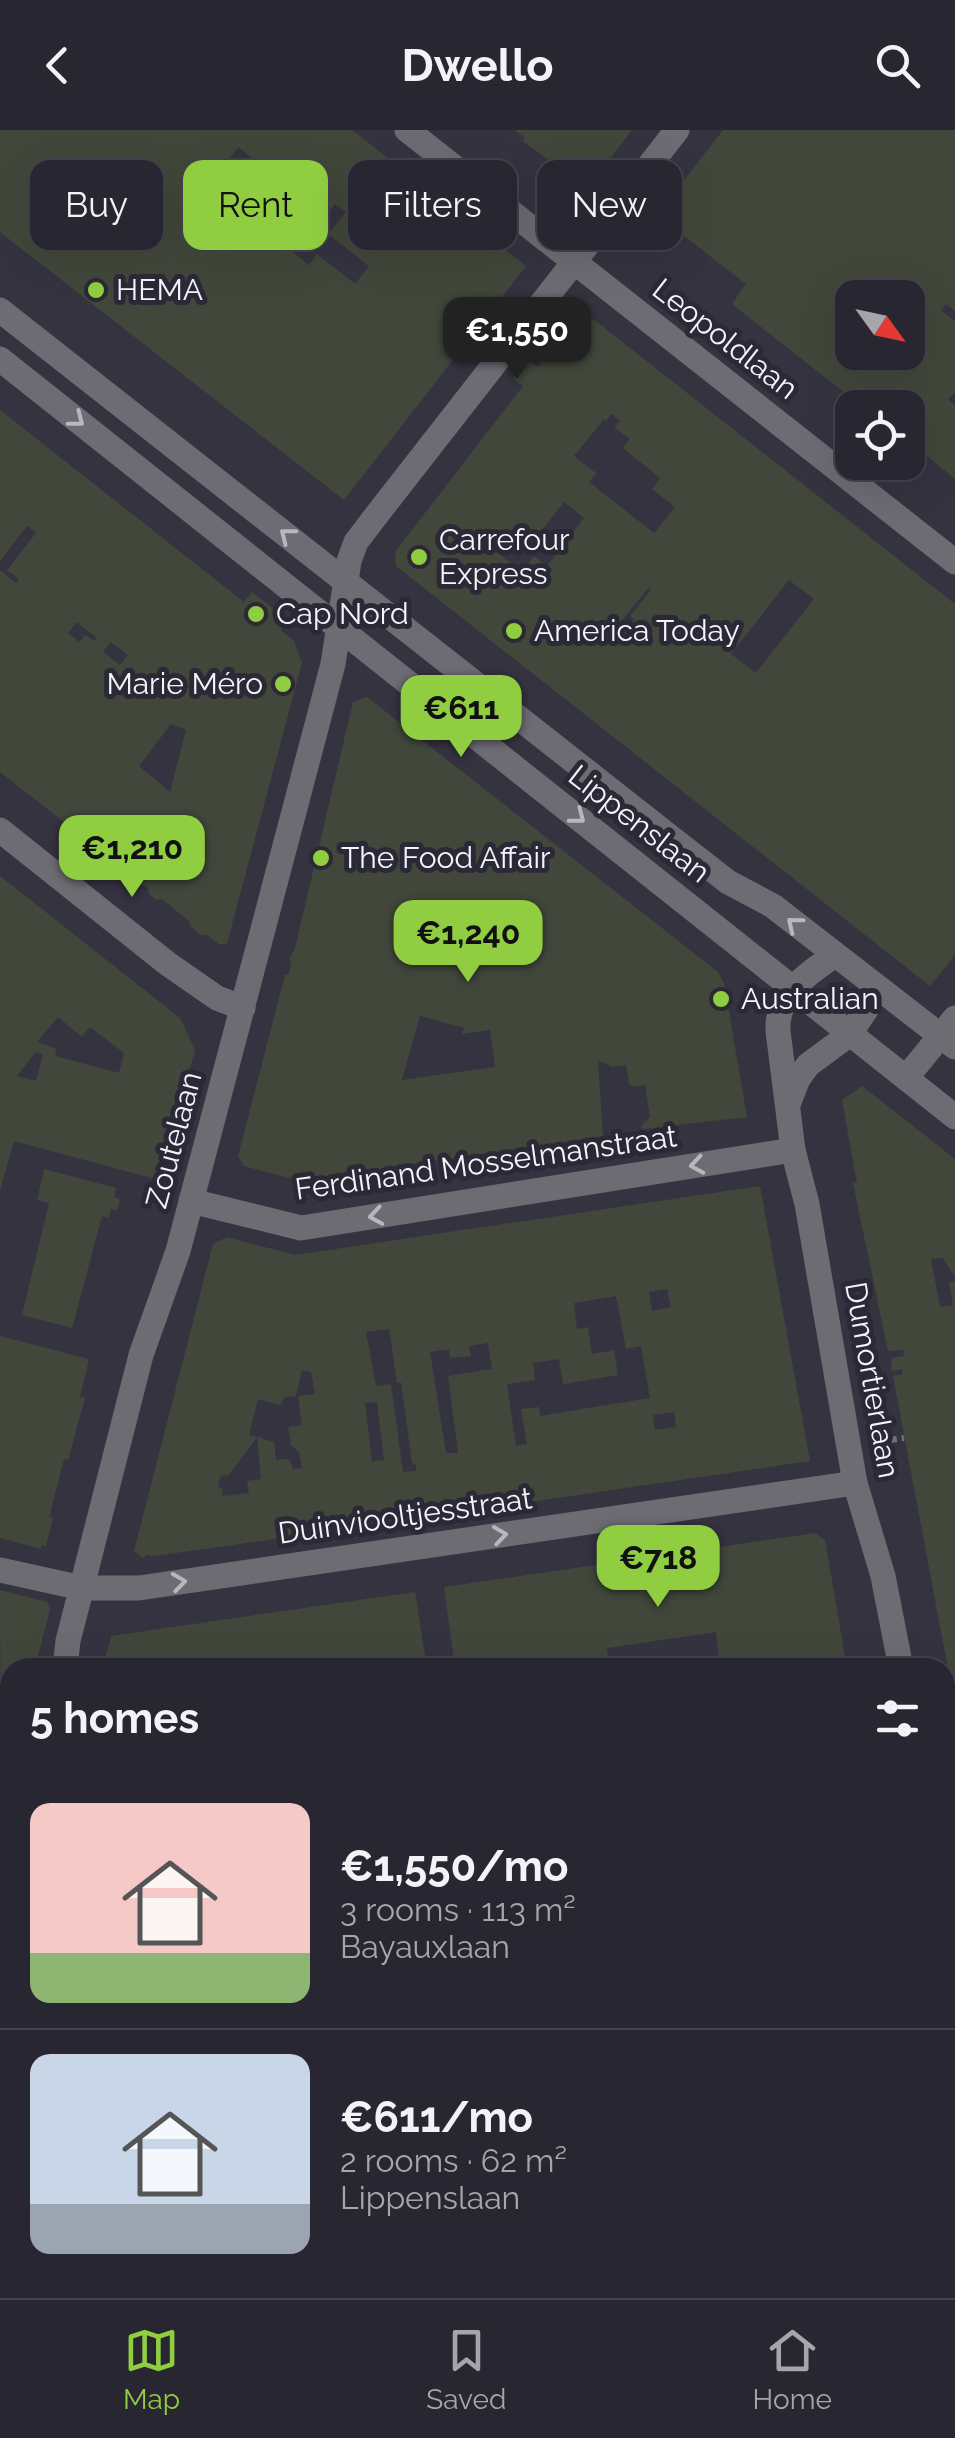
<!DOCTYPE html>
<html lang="en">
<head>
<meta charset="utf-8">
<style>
  :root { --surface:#282631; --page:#302e39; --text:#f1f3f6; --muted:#a5a5ab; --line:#44434d; --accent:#90cd41 }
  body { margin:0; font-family:Raleway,sans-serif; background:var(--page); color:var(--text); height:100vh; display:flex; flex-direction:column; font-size:38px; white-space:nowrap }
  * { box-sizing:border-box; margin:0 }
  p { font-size:32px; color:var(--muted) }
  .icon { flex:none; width:55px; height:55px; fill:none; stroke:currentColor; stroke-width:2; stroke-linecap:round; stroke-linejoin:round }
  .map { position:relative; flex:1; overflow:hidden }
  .panel { position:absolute; left:0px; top:1528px; width:955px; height:642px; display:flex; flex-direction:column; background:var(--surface); border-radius:30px 30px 0 0; box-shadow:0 10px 40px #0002,0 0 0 2px var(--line) }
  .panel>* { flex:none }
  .banner { position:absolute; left:30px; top:30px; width:895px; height:90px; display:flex; gap:20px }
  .needle { width:65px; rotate:123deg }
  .controls { position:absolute; left:835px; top:150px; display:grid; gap:20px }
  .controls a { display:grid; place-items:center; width:90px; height:90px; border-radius:20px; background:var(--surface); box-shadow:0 10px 40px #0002,0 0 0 2px var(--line); font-size:50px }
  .price { position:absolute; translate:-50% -85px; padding:0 22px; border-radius:20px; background:var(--accent); color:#111; font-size:32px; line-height:65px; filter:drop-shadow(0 2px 5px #0008) }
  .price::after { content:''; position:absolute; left:50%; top:60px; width:30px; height:22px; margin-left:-15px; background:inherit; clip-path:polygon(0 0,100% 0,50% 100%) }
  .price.on { background:#222; color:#fff }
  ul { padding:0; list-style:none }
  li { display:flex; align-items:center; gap:30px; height:250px; padding:0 30px }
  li+li { border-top:2px solid var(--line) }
  li span { display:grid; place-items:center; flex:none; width:280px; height:200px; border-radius:20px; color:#555 }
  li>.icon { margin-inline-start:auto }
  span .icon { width:120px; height:120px; fill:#fffc; stroke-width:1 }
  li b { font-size:42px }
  h2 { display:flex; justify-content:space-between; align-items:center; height:120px; padding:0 30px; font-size:42px }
  .tag { padding:0 35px; border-radius:20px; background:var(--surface); box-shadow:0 10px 40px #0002,0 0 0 2px var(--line); font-size:35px; line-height:90px }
  .tag.on { background:var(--accent); color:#111 }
  header { display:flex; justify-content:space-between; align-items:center; height:130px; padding:0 30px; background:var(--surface); font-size:45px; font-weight:700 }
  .tabs { display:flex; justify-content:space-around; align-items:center; height:140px; border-top:2px solid var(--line); background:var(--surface); font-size:28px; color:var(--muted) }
  .tabs a { display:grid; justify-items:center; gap:5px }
  .tabs .on { color:var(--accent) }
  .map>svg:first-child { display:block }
</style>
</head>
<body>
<header><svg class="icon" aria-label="back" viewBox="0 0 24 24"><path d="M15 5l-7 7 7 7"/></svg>Dwello<svg class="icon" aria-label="search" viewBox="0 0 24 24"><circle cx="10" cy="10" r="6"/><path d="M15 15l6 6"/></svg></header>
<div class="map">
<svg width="955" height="2168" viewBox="0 0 955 2168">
  <rect width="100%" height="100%" fill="#363341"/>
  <g fill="#41483b" fill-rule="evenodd">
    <path d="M0 0H352L526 136 344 370 0 102ZM238 17 277 46 253 76 215 47ZM289 74 318 97 335 74 346 82 328 104 369 136 355 154 317 124 309 135 268 102Z"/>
    <polygon points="515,0 632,0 605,35 608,37 589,60 523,11 525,8"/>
    <path d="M723 0H955V181L946 174 941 180 955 191V262L948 270 955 275V349L924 323 908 317V278H864L732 174 746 154 657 85ZM852 168H908V222H852Z"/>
    <path d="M583 181 955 474V825L930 856 396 436 395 422 523 256 513 248 527 229 538 237ZM611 284 620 291 614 297 630 309 623 318 660 348 652 359 675 377 654 403 589 352 596 343 574 326 604 289 606 291ZM564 372 584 388 547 436 534 426 508 459 500 452 514 435 491 418 501 405 524 423ZM789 450 814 469 756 543 731 524ZM648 458 651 460 630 486 634 489 623 503 616 498Z"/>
    <path d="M0 280 244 472 252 462 288 490 281 500 294 511 302 533 227 813 220 815 207 805H201L190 796 189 791 162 769 157 770 149 764 148 758 134 752 128 747V742L0 642V440L16 453 19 449 7 440 36 403 27 396 0 431ZM77 492 97 508 94 511 86 505 79 512 68 503ZM111 512 128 525 120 535 103 522ZM171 594 186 600 170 662 139 636Z"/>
    <path d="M367 567 718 842 724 853 747 987 642 999 641 996 650 987 645 955 633 957 629 954 626 935 612 937 598 930 603 1006 301 1051 244 1036 238 1026 285 845H288L292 831 289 830 295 818 353 572ZM420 886 464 898 462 904 490 900 495 937 402 950Z"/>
    <path d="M0 746 180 888 195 920 159 1050 14 1011 0 1061ZM58 887 82 907 90 897 124 923 119 943 55 926 57 919 37 912ZM32 921 43 924 36 951 17 946 35 923Z"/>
    <polygon points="862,956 955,1029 955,1147 943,1128 931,1129 940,1177 953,1175 949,1152 955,1151 955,1576 893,1246 903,1244 902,1239 892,1241 891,1238 892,1228 904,1226 903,1220 888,1221 853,1053 857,1053 842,970"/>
    <polygon points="44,1039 116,1058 114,1067 120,1069 117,1080 111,1079 109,1088 102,1086 72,1198 22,1185 49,1073 37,1070"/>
    <path d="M760 1056 810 1331 318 1403 154 1426 147 1425 143 1428 134 1421 213 1114 227 1107 295 1125ZM667 1159 671 1177 652 1181 649 1162ZM616 1166 626 1219 641 1216 650 1268 540 1286 539 1277 521 1279 527 1314 516 1316 507 1254 535 1250 533 1233 559 1229 563 1254 618 1245 614 1220 592 1224 588 1197 577 1199 574 1173ZM389 1199 397 1253 401 1252 412 1333 416 1335V1341L403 1342 391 1254 376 1256 366 1202ZM488 1213 492 1239 448 1246 458 1323H446L430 1222 449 1219 450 1228 471 1226 469 1216ZM302 1240 311 1242 315 1264 298 1266 302 1295 288 1297 291 1315 299 1322 302 1338 293 1339 289 1329 276 1330 274 1312 257 1307 261 1349 247 1351 249 1363 223 1366 222 1358 218 1357 221 1346 229 1345 257 1307 249 1305 258 1269 280 1275 285 1267 296 1266ZM377 1272 384 1330 372 1331 365 1273ZM674 1282 676 1297 655 1300 653 1285Z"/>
    <polygon points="0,1206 89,1229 80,1267 85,1268 68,1330 64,1329 49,1387 53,1388 46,1416 41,1415 41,1419 0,1408"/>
    <polygon points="815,1403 825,1410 847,1538 677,1538 719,1527 716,1502 607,1518 610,1538 455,1538 444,1457"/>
    <polygon points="0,1460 47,1472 50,1479 35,1538 10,1538 10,1634 1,1668"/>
    <polygon points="415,1462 427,1538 103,1538 111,1506"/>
    <polygon points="9,1900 10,2160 362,2162 323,2168 0,2168 0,1934"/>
  </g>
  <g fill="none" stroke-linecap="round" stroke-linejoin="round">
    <polyline stroke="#716f7b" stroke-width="6" stroke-dasharray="8 5" stroke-linecap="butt" points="876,1312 904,1308"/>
    <g stroke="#6d6c73" stroke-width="25">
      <polyline points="407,0 955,432"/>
      <polyline points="0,700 168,834 217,868 243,878"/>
      <path d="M835 825C806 845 776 864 778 901L793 1020 807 1074 855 1353 883 1446 901 1538"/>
      <polyline points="906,948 955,888"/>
      <polyline points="789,972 798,949 808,935 850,904 867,878 874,856"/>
      <polyline points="191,1071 301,1098 793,1020"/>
      <polyline points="0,1440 82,1458 139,1458 855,1353"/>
      <polyline points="65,1538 68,1511 141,1225 178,1121 333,534 349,431 356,412 382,378 677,0"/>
      <polyline points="945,1704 955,1701"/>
      <polyline points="0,1815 10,1778"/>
      <polyline points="945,1839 955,1894"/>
      <polyline points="945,2145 955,2142"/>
      <polyline points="633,2160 635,2168"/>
      <polyline points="673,2168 690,2160"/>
      <polyline points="889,2168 916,2160"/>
    </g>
    <g stroke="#6d6c73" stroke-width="25">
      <polyline points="0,180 669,706 728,752 773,776 955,917"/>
      <polyline points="0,229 955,987"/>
    </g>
  </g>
  <defs><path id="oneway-chevron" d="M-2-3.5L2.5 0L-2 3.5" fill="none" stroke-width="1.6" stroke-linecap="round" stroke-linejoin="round" transform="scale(2.5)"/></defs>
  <g stroke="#b8b7be">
    <use href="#oneway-chevron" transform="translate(77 290) rotate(38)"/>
    <use href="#oneway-chevron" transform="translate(287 405) rotate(-142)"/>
    <use href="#oneway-chevron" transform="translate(578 687) rotate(38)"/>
    <use href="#oneway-chevron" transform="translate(794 794) rotate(-141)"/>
    <use href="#oneway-chevron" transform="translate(697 1035) rotate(171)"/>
    <use href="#oneway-chevron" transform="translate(376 1086) rotate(171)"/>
    <use href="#oneway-chevron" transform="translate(500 1405) rotate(-8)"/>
    <use href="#oneway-chevron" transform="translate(179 1452) rotate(-8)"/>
  </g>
  <g fill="#90cd41" stroke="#2c2936" stroke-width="4">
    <circle cx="96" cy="160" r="10"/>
    <circle cx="419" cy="427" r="10"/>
    <circle cx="256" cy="484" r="10"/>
    <circle cx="514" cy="501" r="10"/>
    <circle cx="283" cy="554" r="10"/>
    <circle cx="321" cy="728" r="10"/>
    <circle cx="721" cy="869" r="10"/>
  </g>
  <g text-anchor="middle" stroke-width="10" stroke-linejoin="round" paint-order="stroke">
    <g font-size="30" fill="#f5f4fc" stroke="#2c2936" text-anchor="start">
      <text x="116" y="170">HEMA</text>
      <text x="439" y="420">Carrefour<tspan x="439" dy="34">Express</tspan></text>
      <text x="276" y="494">Cap Nord</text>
      <text x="534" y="511">America Today</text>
      <text x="263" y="564" text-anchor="end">Marie Méro</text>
      <text x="341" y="738">The Food Affair</text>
      <text x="741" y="879">Australian</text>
    </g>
    <g font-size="30" fill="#f5f4fc" stroke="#2c2936">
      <text transform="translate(725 209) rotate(38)" y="10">Leopoldlaan</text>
      <text transform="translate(639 694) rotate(38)" y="10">Lippenslaan</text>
      <text transform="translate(174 1010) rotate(-75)" y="10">Zoutelaan</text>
      <text transform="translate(486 1033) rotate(-8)" y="10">Ferdinand Mosselmanstraat</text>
      <text transform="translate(872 1250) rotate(80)" y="10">Dumortierlaan</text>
      <text transform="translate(405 1386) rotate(-8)" y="10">Duinviooltjesstraat</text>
    </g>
  </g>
</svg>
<div class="controls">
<a><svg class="needle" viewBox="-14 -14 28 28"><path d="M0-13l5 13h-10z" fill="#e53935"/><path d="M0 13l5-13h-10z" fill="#a5a5ab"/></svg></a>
<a><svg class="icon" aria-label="locate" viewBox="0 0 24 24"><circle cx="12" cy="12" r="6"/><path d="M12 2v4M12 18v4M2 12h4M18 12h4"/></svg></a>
</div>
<b class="price on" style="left:517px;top:252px">€1,550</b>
<b class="price" style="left:461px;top:630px">€611</b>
<b class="price" style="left:132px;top:770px">€1,210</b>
<b class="price" style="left:468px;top:855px">€1,240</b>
<b class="price" style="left:658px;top:1480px">€718</b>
<div class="banner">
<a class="tag">Buy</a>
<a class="tag on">Rent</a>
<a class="tag">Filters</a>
<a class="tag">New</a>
</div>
<section class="panel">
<h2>5 homes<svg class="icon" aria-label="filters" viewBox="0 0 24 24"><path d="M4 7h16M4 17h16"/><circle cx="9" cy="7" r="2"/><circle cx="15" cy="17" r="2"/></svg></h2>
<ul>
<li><span style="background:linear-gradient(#f6c9c9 75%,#8fb573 0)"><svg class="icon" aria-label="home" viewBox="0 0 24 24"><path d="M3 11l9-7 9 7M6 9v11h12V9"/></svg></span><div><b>€1,550/mo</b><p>3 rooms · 113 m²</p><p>Bayauxlaan</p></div></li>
<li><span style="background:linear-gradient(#c9d6e8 75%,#9aa5b1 0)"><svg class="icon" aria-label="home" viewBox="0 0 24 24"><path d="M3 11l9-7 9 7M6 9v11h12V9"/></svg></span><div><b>€611/mo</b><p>2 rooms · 62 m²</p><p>Lippenslaan</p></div></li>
</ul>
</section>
</div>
<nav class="tabs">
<a class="on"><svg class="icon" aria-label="map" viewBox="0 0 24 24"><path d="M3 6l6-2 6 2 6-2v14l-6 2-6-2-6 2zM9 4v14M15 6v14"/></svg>Map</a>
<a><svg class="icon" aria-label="saved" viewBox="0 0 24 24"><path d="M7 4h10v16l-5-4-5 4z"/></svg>Saved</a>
<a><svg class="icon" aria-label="home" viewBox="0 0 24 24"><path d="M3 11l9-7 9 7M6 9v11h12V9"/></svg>Home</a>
</nav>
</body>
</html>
